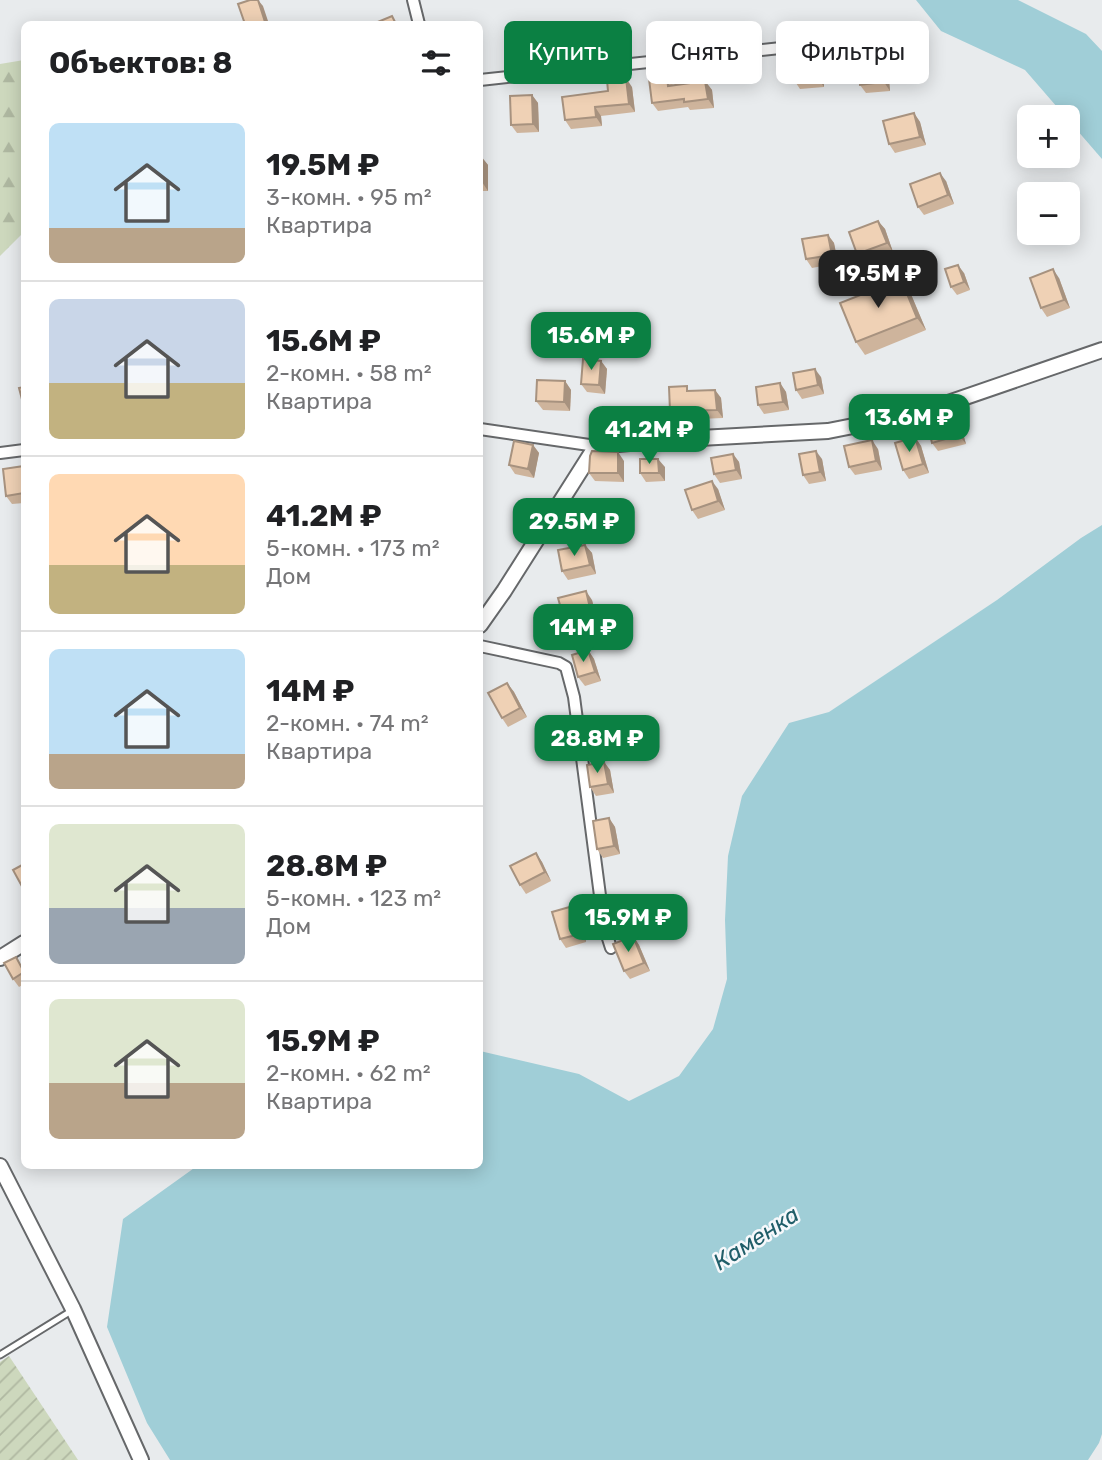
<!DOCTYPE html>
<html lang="ru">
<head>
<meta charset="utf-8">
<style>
  :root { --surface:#fff; --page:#f2f2f2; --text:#202124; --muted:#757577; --line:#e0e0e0; --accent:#0b8043 }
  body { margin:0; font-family:Rubik,sans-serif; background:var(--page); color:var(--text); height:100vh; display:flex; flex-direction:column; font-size:26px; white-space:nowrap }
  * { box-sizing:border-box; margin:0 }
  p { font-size:23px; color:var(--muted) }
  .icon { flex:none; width:38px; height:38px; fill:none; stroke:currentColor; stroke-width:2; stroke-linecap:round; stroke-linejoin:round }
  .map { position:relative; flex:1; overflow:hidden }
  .details { position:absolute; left:21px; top:21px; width:462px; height:1148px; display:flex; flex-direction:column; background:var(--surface); border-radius:10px; box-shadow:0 4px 18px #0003 }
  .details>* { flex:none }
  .hud { position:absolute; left:504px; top:21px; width:492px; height:63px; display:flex; gap:14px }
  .fabs { position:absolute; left:1017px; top:105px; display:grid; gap:14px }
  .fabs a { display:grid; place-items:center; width:63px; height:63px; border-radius:10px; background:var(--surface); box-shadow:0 4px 18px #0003; font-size:35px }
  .price { position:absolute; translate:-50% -60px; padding:0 16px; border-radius:14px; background:var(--accent); color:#fff; font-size:23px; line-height:46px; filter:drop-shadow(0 2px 4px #0008) }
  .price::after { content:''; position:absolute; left:50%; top:42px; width:21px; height:16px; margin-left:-10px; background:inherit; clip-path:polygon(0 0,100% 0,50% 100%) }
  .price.selected { background:#222; color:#fff }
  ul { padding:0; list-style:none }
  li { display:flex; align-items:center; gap:21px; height:175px; padding:0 28px }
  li+li { border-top:2px solid var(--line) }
  li span { display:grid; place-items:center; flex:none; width:196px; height:140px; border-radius:10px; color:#555 }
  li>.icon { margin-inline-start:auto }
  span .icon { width:84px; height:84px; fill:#fffc; stroke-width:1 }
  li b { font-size:30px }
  h2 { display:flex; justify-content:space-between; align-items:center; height:84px; padding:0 28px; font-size:30px }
  .tag { padding:0 24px; border-radius:10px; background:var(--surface); box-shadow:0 4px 18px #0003; font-size:24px; line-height:63px }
  .tag.selected { background:var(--accent); color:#fff }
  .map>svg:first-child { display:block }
</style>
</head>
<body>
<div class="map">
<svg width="1102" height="1460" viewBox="0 0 1102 1460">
  <defs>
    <pattern id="forest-firs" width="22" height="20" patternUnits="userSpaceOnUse" patternTransform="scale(1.75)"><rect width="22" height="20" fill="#cdd8bd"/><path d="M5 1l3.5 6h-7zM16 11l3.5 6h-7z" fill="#afb8a1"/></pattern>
    <pattern id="garden-furrows" width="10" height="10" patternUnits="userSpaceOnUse" patternTransform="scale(1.75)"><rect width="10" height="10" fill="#cdd8bd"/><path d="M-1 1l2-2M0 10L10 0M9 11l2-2" fill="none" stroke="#afb8a1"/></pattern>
  </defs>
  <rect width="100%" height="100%" fill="#e8ebed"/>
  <polygon fill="url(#forest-firs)" points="24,60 24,232 0,256 0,64"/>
  <polygon fill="url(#garden-furrows)" points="9,1356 78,1460 0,1460 0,1362"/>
  <g fill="#a0ced7">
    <polygon points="916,0 1018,0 1086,34 1102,51 1102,159 1025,70 941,31"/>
    <polygon points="1102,525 1102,1434 1099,1443 1088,1460 170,1460 147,1423 107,1327 123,1219 197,1166 480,1166 480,1051 579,1074 629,1101 679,1076 713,1029 727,979 725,920 728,856 742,796 789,723 829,712 997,600 1081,538"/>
  </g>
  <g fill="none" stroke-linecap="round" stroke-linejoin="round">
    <g stroke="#66686a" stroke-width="9">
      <polyline id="service" points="0,1355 71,1311"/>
    </g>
    <g stroke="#66686a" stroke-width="14">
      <g id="minor">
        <polyline points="413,0 419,24"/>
        <polyline points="480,80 846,41"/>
        <polyline points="480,429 596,446"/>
        <polyline points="0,453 24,450"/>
        <polyline points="480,646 559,663 566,667 574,697 604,926 611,948"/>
      </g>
    </g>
    <g stroke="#66686a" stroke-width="18">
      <g id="tertiary">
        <polyline points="480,625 504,591 596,446 663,440 828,431 919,413 1102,350"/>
        <polyline points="0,958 24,943"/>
        <polyline points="0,1166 73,1309 141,1460"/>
      </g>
    </g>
    <use href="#service" stroke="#fff" stroke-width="5"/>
    <use href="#minor" stroke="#fff" stroke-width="10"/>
    <use href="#tertiary" stroke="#fff" stroke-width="14"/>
  </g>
  <g fill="#ceb49c">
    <polygon points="822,55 824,87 800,89 794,80"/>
    <polygon points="887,59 890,91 866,93 860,85"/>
    <polygon points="667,77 673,85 705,81 712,90 714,108 690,110 688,107 658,111 652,103"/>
    <polygon points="632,87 635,112 601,116 602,126 571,129 565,120 608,91"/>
    <polygon points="532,95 538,103 539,132 517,133 511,125"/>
    <polygon points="914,113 920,122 926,145 895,153 889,144"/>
    <polygon points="480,156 488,165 488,191 480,191"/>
    <polygon points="946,181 954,204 924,215 918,207"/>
    <polygon points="878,221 885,229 893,252 863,263 857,254"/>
    <polygon points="828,235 834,243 838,263 812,268 806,259"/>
    <polygon points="964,273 970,290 957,295 951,287"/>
    <polygon points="1059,278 1070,308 1047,317 1041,308"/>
    <polygon points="910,292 926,330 865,355 856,342"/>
    <polygon points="601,361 607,369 605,394 587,392 581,384"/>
    <polygon points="821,377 824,394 802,399 796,390"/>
    <polygon points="565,381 571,390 570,411 543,410 536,401"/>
    <polygon points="780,383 786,392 789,410 764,414 758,405"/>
    <polygon points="715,390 721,398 723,418 676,420 670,411 690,391"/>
    <polygon points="960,423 966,444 938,451 932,443"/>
    <polygon points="915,437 921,446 929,473 909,479 903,470"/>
    <polygon points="533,445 539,453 534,478 515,474 509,465"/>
    <polygon points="878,449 882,470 855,475 849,467"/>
    <polygon points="733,454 739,462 742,479 720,483 714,474"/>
    <polygon points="822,459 826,481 809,484 803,475"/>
    <polygon points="624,461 624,482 595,481 589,473"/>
    <polygon points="24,466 24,503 12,504 6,496"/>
    <polygon points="665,467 665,481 646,482 640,473"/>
    <polygon points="718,489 725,510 698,519 692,510"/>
    <polygon points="585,545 592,553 596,574 568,580 562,571"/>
    <polygon points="592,600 597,620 570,628 564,619"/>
    <polygon points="588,650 594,659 601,681 585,686 578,677"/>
    <polygon points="507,683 514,692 527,717 508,727 502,718"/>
    <polygon points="600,718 606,726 608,743 588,746 582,737"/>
    <polygon points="604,762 610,770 614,793 596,796 590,787"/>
    <polygon points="609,818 615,827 620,854 603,858 597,849"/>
    <polygon points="536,853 542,862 551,881 526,894 520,885"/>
    <polygon points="579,915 586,942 566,948 560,939"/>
    <polygon points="633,936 639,945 650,971 630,979 624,971"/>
    <polygon points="22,965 24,970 24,984 19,987 13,979"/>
  </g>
  <g fill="#a7927f">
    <polygon points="258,0 263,6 269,24 267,24 265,22"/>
    <polygon points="815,46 822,55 824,87 818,78"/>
    <polygon points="881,50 887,59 890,91 884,82"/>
    <polygon points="626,78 632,87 635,112 629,104"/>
    <polygon points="705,81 712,90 714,108 708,99"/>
    <polygon points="532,95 538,103 539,132 533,124"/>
    <polygon points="595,107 601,116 602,126 596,117"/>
    <polygon points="914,113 920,122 926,145 920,137"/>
    <polygon points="481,156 488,165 488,191 482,182"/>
    <polygon points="940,173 946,181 954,204 948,195"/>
    <polygon points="878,221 885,229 893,252 887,243"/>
    <polygon points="828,235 834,243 838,263 832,255"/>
    <polygon points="958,265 964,273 970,290 964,282"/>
    <polygon points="1053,269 1059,278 1070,308 1064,300"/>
    <polygon points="901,279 910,292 926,330 917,318"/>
    <polygon points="601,361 607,369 605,394 599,385"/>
    <polygon points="815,369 821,377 824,394 818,385"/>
    <polygon points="565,381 571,390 570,411 564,402"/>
    <polygon points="780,383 786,392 789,410 783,402"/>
    <polygon points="715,390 721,398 723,418 717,410"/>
    <polygon points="954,415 960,423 966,444 959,435"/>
    <polygon points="915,437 921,446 929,473 923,464"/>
    <polygon points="872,440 878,449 882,470 876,461"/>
    <polygon points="533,445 539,453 534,478 528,469"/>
    <polygon points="816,451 822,459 826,481 820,472"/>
    <polygon points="618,452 624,461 624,482 618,473"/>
    <polygon points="733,454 739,462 742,479 736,470"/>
    <polygon points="658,459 665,467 665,481 659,473"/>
    <polygon points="712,481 718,489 725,510 718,501"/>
    <polygon points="585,545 592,553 596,574 590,565"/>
    <polygon points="586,591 592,600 597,620 591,612"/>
    <polygon points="588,650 594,659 601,681 595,672"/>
    <polygon points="507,683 514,692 527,717 520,708"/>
    <polygon points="600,718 606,726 608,743 602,735"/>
    <polygon points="604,762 610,770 614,793 608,784"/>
    <polygon points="609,818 615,827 620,854 614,846"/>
    <polygon points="536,853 542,862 551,881 545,872"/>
    <polygon points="573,906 579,915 586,942 580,934"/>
    <polygon points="633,936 639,945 650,971 644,963"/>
  </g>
  <g fill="#efd1b5" stroke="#a7927f" stroke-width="2">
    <polygon points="250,0 258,0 265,22 259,24 245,24 238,4"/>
    <polygon points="392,16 396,24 373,24"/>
    <polygon points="815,46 818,78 794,80 791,49"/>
    <polygon points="881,50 884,82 860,85 857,53"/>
    <polygon points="667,77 668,86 705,81 708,99 684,102 684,99 652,103 649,79"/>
    <polygon points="626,78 629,104 595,107 596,117 565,120 562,97 608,91 607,80"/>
    <polygon points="532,95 533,124 511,125 510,96"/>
    <polygon points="914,113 920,137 889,144 883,121"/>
    <polygon points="480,156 481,156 482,182 480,182"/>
    <polygon points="940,173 948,195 918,207 910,184"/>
    <polygon points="878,221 887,243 857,254 849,232"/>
    <polygon points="828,235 832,255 806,259 802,239"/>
    <polygon points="958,265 964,282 951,287 945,269"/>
    <polygon points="1053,269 1064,300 1041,308 1030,278"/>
    <polygon points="901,279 917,318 856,342 840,303"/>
    <polygon points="583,359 601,361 599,385 581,384"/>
    <polygon points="815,369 818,385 796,390 793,373"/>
    <polygon points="537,380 565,381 564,402 536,401"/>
    <polygon points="780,383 783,402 758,405 756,387"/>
    <polygon points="687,386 687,391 715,390 717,410 670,411 669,387"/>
    <polygon points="24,387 24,407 19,388"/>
    <polygon points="954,415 959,435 932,443 927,422"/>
    <polygon points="915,437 923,464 903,470 895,443"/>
    <polygon points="872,440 876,461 849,467 844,446"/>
    <polygon points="514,441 533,445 528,469 509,465"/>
    <polygon points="592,451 618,452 618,473 589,473 590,456"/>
    <polygon points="816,451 820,472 803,475 799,454"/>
    <polygon points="733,454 736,470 714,474 711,458"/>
    <polygon points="640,459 658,459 659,473 640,473"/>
    <polygon points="24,466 24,493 6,496 3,469"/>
    <polygon points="712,481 718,501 692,510 685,490"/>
    <polygon points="585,545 590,565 562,571 558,550"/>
    <polygon points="586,591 591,612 564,619 558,598"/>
    <polygon points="588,650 595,672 578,677 572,655"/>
    <polygon points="507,683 520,708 502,718 488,693"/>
    <polygon points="600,718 602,735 582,737 580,720"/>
    <polygon points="604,762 608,784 590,787 587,765"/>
    <polygon points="609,818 614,846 597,849 593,821"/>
    <polygon points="536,853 545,872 520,885 510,866"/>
    <polygon points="24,864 24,890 13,870"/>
    <polygon points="573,906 580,934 560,939 552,912"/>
    <polygon points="633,936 644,963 624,971 613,944"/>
    <polygon points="16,957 24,972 13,979 4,963"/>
  </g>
  <g text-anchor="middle" stroke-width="5" stroke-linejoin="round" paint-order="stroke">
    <g font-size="23" font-style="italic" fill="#205e69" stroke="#f6f8fb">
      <text transform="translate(756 1238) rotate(-33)" y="8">Каменка</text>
    </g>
  </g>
</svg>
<div class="fabs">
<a>+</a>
<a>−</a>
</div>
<b class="price selected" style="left:878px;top:310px">19.5M ₽</b>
<b class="price" style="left:591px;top:372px">15.6M ₽</b>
<b class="price" style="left:909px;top:454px">13.6M ₽</b>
<b class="price" style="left:649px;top:466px">41.2M ₽</b>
<b class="price" style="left:574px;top:558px">29.5M ₽</b>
<b class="price" style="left:583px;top:664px">14M ₽</b>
<b class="price" style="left:597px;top:775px">28.8M ₽</b>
<b class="price" style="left:628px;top:954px">15.9M ₽</b>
<div class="hud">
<a class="tag selected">Купить</a>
<a class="tag">Снять</a>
<a class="tag">Фильтры</a>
</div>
<section class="details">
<h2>Объектов: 8<svg class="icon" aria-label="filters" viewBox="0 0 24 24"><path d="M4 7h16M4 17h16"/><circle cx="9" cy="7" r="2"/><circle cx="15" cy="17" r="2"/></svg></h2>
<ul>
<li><span style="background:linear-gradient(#bfe0f5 75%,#b9a48a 0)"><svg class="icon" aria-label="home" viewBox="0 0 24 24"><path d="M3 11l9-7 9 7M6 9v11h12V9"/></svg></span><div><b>19.5M ₽</b><p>3-комн. · 95 m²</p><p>Квартира</p></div></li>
<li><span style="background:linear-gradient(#c9d6e8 60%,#c2b280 0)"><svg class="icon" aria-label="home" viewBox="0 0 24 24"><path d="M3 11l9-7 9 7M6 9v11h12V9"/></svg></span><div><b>15.6M ₽</b><p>2-комн. · 58 m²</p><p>Квартира</p></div></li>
<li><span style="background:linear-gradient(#ffd9b3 65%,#c2b280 0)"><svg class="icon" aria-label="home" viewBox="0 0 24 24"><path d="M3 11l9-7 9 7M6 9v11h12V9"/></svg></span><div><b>41.2M ₽</b><p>5-комн. · 173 m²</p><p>Дом</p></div></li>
<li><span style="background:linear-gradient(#bfe0f5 75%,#b9a48a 0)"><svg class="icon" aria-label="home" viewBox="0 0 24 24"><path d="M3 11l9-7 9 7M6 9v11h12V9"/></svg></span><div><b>14M ₽</b><p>2-комн. · 74 m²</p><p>Квартира</p></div></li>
<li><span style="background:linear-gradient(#dfe7d0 60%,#9aa5b1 0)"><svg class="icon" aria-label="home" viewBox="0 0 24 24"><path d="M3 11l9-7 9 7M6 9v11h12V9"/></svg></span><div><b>28.8M ₽</b><p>5-комн. · 123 m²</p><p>Дом</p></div></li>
<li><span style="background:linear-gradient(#dfe7d0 60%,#b9a48a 0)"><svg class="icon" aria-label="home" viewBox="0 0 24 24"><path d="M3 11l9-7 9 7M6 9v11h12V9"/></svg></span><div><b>15.9M ₽</b><p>2-комн. · 62 m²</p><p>Квартира</p></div></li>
</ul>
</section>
</div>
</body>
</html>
